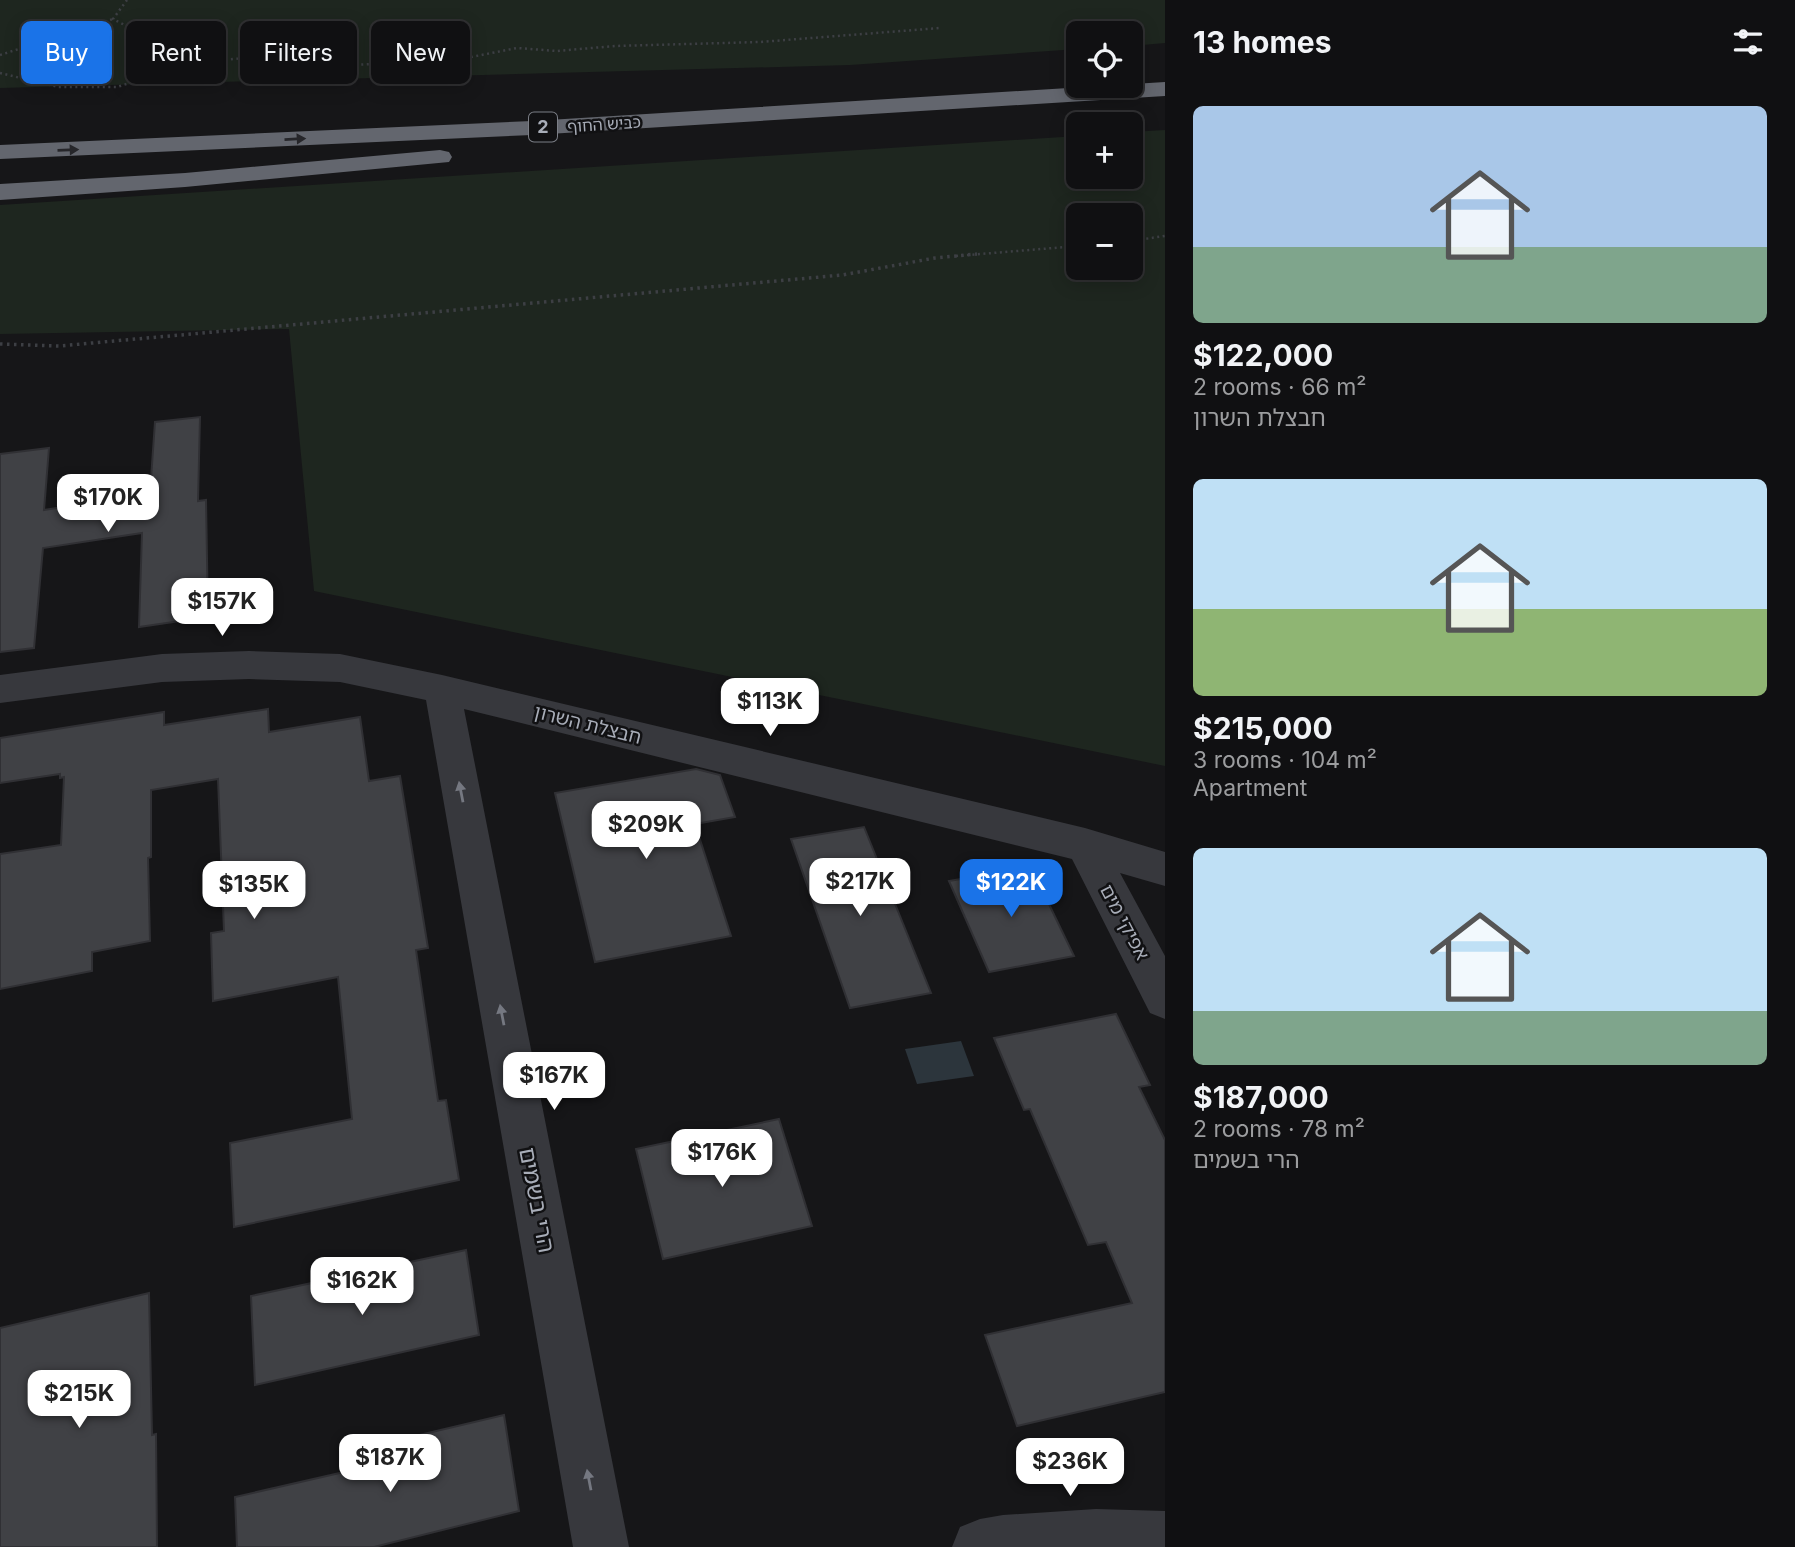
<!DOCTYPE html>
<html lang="en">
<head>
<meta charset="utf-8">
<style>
  :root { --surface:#101012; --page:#1e1e20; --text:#f1f3f6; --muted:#9c9d9f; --line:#303032; --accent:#1a73e8 }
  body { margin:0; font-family:Inter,"Noto Sans Hebrew",sans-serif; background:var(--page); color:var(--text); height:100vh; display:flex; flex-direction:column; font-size:26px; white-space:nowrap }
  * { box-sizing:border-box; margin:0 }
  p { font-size:23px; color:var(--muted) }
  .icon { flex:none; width:38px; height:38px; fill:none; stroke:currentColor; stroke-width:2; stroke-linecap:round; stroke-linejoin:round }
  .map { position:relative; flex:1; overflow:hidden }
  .side { display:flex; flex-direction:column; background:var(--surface); width:630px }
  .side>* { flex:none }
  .guide { position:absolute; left:21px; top:21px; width:665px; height:63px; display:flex; gap:14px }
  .fabs { position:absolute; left:1066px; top:21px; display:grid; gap:14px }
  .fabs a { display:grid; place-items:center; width:77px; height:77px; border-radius:10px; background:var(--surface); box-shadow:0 4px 18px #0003,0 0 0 2px var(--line); font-size:35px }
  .price { position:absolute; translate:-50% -60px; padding:0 16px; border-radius:14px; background:#fff; color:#222; font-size:23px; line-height:46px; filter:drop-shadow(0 2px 4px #0008) }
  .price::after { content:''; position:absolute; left:50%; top:42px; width:21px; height:16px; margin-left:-10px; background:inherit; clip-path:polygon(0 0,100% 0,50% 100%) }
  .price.on { background:var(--accent); color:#fff }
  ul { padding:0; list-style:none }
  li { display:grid; align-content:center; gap:14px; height:371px; padding:0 28px }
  li span { display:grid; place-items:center; height:217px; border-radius:10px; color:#555 }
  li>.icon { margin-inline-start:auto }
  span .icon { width:126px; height:126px; fill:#fffc; stroke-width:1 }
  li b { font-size:30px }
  h2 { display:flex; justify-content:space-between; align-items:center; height:84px; padding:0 28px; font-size:30px }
  .chip { padding:0 24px; border-radius:10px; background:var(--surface); box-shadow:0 4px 18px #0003,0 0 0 2px var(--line); font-size:24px; line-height:63px }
  .chip.on { background:var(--accent); color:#fff }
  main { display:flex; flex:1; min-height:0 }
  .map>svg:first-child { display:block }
</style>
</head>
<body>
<main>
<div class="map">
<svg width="1165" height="1547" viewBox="0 0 1165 1547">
  <rect width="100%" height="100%" fill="#161618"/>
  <g fill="#1e261f" fill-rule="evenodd">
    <polygon points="0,0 1165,0 1165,43 1131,46 1130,33 1078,33 1078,49 850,65 0,88"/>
    <path d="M1165 130V766L314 591 289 329 0 334V205L1078 136V177H1130L1131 132ZM1078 215H1130V268H1078Z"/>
  </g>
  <polygon fill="#2c353c" points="961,1041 974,1076 917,1084 905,1049"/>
  <g fill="#404145" stroke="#303034" stroke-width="2">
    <polygon points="200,417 198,501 206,500 208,617 139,627 142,533 43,548 34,648 0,652 0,454 49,448 44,510 150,493 155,422"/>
    <polygon points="268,709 269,732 360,717 369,781 400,776 428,948 416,950 438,1101 446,1100 459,1180 234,1227 230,1143 352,1119 338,977 213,1001 211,933 224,931 218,779 151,790 151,857 148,858 150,941 92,952 92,971 0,989 0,854 61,845 64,777 60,778 60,774 0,783 0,738 164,712 164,725"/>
    <polygon points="696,769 720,775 735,817 695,824 731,936 595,962 555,793"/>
    <polygon points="864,827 931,993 850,1008 791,839"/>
    <polygon points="1031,867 1074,956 989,972 949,881"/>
    <polygon points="1116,1014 1150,1085 1139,1087 1165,1140 1165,1392 1017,1426 985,1335 1132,1303 1106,1242 1088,1245 1030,1109 1024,1110 994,1038"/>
    <polygon points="779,1119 812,1226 663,1259 636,1149"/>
    <polygon points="466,1250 479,1335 255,1385 251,1296"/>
    <polygon points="149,1293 152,1435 156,1434 157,1547 0,1547 0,1328"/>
    <polygon points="504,1415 519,1511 374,1547 237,1547 235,1497 379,1464 377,1445"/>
  </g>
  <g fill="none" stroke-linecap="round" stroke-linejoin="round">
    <g stroke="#3d3f44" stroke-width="2.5" stroke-dasharray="2 3.5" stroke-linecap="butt">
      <polyline points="127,0 113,19 196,62"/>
      <polyline points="0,55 113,19"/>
      <polyline points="0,73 58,87 117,87 197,62 246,58 298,56 330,66 456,60 517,48 557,51 615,46 760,42 940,28"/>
      <polyline points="1130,241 1165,236"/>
      <polyline points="956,256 1078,246"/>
    </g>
    <polyline stroke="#3d3f44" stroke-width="3.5" stroke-dasharray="2.5 4.5" stroke-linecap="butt" points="0,344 59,346 842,275 935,258 977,254"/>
    <g fill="#37383d" fill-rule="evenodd">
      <polygon points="249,651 340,654 442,675 1085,828 1165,852 1165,886 1120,873 1165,956 1165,1019 1150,1013 1072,859 464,709 629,1547 573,1547 426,700 340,682 249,679 162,682 0,703 0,675 162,654"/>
      <polygon points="1096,1509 1165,1511 1165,1547 952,1547 960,1527 980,1519 1003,1515"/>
    </g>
    <g fill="#63666e" fill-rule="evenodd">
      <polygon points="1165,82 1165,96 532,135 0,159 0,145 532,121"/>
      <polygon points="440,150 449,152 452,157 449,162 185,187 0,200 0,184 185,173"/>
    </g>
  </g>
  <defs><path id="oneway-solid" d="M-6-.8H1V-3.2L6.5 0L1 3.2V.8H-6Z" transform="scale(1.75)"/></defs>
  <g fill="#26262a">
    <use href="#oneway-solid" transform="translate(295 139) rotate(-3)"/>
    <use href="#oneway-solid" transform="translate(68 150) rotate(-2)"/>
  </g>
  <g fill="#757881">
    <use href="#oneway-solid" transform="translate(461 792) rotate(-101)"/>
    <use href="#oneway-solid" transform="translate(502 1015) rotate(-101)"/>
    <use href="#oneway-solid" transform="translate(589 1480) rotate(-101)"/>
  </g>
  <g text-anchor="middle" stroke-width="5" stroke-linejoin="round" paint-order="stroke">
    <g font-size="16" fill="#a8adb8" stroke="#111113">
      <text transform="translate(604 124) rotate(-4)" y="6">כביש החוף</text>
    </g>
    <rect fill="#111113" stroke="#7b7e86" stroke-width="2" x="529" y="112.5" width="28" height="29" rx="5"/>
    <g font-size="18" font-weight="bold" fill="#a8adb8">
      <text x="543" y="133">2</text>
    </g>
    <g font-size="19" fill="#a8adb8" stroke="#111113">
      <text transform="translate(588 724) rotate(14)" y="7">חבצלת השרון</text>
      <text transform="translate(1125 922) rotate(62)" y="7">אפיקי מים</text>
    </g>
    <g font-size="23" fill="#a8adb8" stroke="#111113">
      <text transform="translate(537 1200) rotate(79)" y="8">הרי בשמים</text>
    </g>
  </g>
</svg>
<div class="fabs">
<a><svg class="icon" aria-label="locate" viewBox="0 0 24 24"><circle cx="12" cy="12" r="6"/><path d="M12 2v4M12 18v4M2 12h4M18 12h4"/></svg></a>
<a>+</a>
<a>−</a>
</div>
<b class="price" style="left:108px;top:534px">$170K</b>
<b class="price" style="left:222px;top:638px">$157K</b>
<b class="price" style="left:770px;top:738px">$113K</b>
<b class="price" style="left:646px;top:861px">$209K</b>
<b class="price" style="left:860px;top:918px">$217K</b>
<b class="price on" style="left:1011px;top:919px">$122K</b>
<b class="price" style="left:254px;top:921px">$135K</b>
<b class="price" style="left:554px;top:1112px">$167K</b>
<b class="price" style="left:722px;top:1189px">$176K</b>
<b class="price" style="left:362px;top:1317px">$162K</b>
<b class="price" style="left:79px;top:1430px">$215K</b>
<b class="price" style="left:390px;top:1494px">$187K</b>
<b class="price" style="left:1070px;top:1498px">$236K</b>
<div class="guide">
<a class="chip on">Buy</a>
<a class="chip">Rent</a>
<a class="chip">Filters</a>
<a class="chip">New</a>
</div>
</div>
<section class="side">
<h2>13 homes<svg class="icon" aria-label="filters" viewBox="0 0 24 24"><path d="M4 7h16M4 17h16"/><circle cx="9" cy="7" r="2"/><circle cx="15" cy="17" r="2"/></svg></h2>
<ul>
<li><span style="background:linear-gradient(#a9c7e8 65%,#7fa58c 0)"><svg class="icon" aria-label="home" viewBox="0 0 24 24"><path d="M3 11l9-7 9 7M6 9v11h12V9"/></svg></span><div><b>$122,000</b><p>2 rooms · 66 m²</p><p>חבצלת השרון</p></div></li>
<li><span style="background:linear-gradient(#bfe0f5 60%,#8fb573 0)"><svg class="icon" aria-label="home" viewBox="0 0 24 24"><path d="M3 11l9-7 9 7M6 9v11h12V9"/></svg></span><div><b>$215,000</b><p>3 rooms · 104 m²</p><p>Apartment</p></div></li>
<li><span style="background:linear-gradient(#bfe0f5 75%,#7fa58c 0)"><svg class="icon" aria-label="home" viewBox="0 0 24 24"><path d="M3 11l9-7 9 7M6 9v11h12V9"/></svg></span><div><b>$187,000</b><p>2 rooms · 78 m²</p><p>הרי בשמים</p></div></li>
</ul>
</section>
</main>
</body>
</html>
